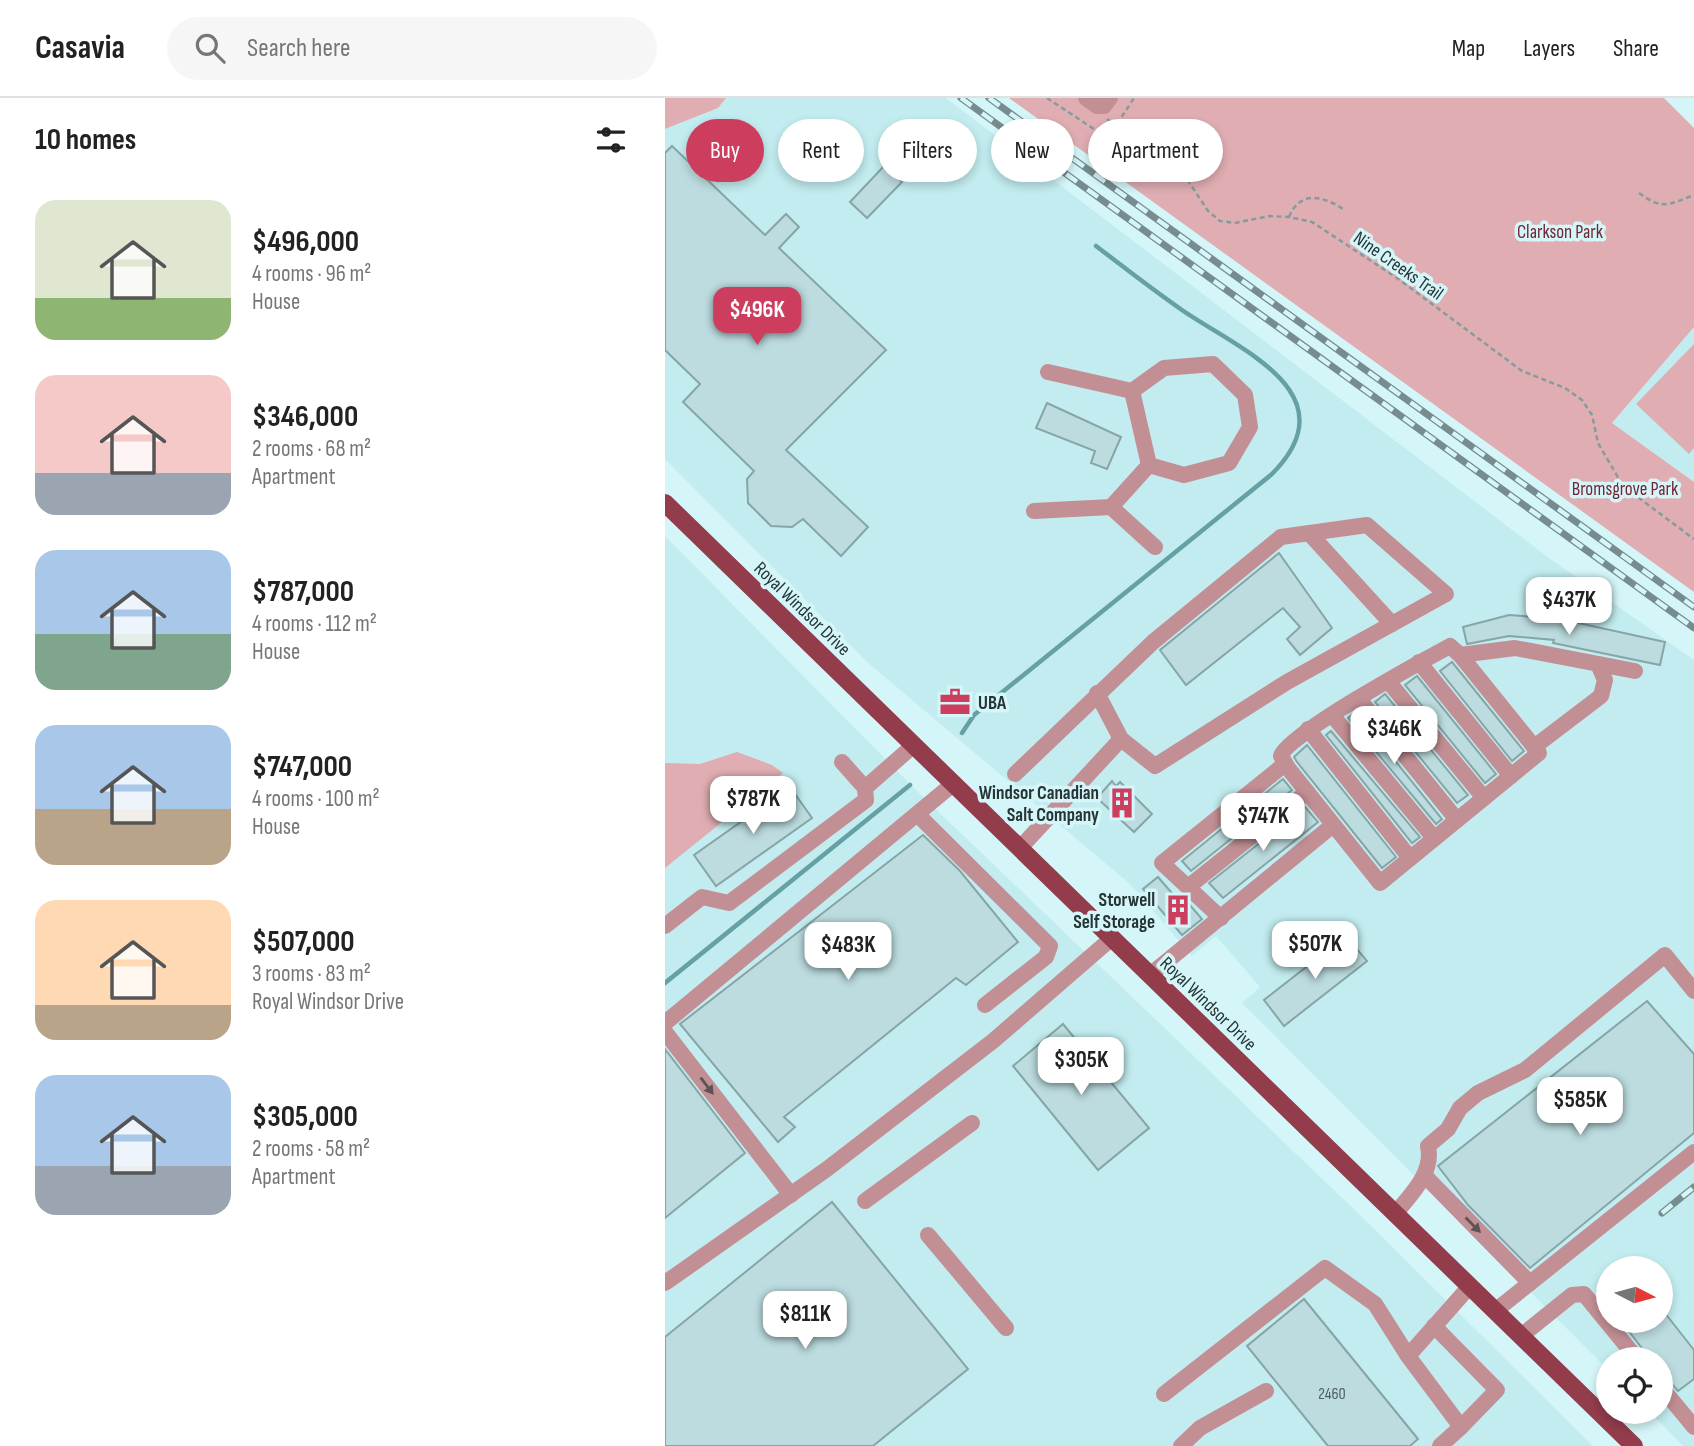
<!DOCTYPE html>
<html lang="en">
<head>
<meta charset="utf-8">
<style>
  :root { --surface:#fff; --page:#f6f6f6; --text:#222; --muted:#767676; --line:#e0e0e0; --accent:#cd3d5e }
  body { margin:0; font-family:"Sofia Sans Condensed",sans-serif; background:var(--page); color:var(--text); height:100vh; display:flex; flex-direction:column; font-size:26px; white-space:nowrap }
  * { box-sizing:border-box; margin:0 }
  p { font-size:23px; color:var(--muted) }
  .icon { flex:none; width:38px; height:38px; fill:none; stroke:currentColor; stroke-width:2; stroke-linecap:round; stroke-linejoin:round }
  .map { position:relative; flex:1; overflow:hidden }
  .panel { display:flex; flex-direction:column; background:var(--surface); width:665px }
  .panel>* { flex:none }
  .top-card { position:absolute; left:21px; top:21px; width:665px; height:63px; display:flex; gap:14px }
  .needle { width:46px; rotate:96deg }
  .fabs { position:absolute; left:931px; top:1158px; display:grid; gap:14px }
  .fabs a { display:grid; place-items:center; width:77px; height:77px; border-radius:50%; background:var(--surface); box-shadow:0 4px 10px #0003; font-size:35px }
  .price { position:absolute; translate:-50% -60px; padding:0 16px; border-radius:14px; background:#fff; color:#222; font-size:23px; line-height:46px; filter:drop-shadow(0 2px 4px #0008) }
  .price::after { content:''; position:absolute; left:50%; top:42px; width:21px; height:16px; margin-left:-10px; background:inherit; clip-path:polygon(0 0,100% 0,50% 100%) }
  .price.on { background:var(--accent); color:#fff }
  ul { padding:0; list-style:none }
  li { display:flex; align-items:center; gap:21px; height:175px; padding:0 35px }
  li span { display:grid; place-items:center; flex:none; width:196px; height:140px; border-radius:21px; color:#555 }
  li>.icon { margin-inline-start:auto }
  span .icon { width:84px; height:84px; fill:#fffc; stroke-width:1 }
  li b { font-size:30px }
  h2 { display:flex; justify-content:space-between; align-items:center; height:84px; padding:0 35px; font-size:30px }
  .chip { padding:0 24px; border-radius:32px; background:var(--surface); box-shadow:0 4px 10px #0003; font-size:24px; line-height:63px }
  .chip.on { background:var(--accent); color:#fff }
  header { display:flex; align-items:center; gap:42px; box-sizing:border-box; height:98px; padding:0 35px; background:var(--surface); border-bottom:2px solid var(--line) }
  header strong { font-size:33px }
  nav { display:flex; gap:38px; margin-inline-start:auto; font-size:24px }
  .search { width:490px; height:63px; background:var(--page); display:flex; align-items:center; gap:18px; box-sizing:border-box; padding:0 24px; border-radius:38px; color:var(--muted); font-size:26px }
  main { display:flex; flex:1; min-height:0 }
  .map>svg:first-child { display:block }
</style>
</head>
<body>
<header>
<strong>Casavia</strong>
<div class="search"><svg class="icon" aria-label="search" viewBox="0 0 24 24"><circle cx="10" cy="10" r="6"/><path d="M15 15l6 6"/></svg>Search here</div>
<nav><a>Map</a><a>Layers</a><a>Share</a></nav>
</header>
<main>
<section class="panel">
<h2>10 homes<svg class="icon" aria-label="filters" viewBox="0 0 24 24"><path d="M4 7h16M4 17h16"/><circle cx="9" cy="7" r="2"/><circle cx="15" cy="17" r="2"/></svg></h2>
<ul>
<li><span style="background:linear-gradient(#dfe7d0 70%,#8fb573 0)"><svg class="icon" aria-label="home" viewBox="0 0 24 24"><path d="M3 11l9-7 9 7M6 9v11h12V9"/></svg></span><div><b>$496,000</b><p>4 rooms · 96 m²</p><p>House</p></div></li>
<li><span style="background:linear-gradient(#f6c9c9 70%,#9aa5b1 0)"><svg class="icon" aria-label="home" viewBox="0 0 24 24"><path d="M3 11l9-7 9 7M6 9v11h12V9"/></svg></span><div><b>$346,000</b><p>2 rooms · 68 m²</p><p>Apartment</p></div></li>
<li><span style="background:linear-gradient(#a9c7e8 60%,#7fa58c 0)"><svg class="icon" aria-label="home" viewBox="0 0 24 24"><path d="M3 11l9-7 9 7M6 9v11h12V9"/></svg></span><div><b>$787,000</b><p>4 rooms · 112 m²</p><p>House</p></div></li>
<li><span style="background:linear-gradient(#a9c7e8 60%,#b9a48a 0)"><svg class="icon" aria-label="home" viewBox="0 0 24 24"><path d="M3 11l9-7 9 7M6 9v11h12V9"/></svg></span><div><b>$747,000</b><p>4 rooms · 100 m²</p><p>House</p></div></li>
<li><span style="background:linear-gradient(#ffd9b3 75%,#b9a48a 0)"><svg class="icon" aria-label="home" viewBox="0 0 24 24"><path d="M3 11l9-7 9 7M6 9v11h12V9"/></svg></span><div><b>$507,000</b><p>3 rooms · 83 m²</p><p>Royal Windsor Drive</p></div></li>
<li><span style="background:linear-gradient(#a9c7e8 65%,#9aa5b1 0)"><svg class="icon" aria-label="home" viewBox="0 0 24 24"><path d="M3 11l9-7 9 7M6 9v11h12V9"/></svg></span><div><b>$305,000</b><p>2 rooms · 58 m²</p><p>Apartment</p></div></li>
</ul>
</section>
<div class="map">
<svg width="1029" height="1348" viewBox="0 0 1029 1348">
  <rect width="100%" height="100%" fill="#d5f6f9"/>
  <g fill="#c2ecef" fill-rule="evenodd">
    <path d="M61 0H281L884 460 1029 562V1348H1018L985 1314H996V1262H943V1272L577 905 595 889 551 838 527 858 465 786 202 564 0 361V31L53 10ZM943 1171H996V1223H943Z"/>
    <polygon points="1029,229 1029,384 947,325"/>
    <polygon points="0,438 256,697 695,1117 928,1348 0,1348"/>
  </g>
  <g fill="#dfadb2">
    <polygon points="0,0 61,0 53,10 0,31"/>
    <polygon points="344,0 999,0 1029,30 1029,229 947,325 1029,384 1029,494"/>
    <polygon points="1029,246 1029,350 1024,356 971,306"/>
    <polygon points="72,654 107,667 118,675 0,770 0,665 35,666"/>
  </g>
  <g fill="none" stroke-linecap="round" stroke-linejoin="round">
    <g stroke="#65a0a4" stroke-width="4.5">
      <path d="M297 635 309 617 607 376C687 295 573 251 517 212 488 192 460 170 431 148"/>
      <polyline points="0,885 245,687"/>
    </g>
  </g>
  <g fill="#bcdcdf" stroke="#86a5a7" stroke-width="2">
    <polygon points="7,48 100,137 121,116 134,129 114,150 221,252 121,352 203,429 176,458 138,421 127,429 106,428 83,405 82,381 89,373 18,304 35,286 0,252 0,55"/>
    <polygon points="220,67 237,84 202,120 185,104"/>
    <polygon points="382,305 456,339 442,371 426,365 430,353 371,330"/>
    <polygon points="614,455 667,530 635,557 622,541 635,529 618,510 521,587 495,552"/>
    <polygon points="844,517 895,521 1000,544 995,567 888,545 889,542 844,538 802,546 798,529"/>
    <polygon points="787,564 859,653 847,663 775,573"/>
    <polygon points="752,578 831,676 820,685 740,587"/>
    <polygon points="720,596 803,697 792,705 710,604"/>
    <polygon points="691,614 777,721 771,726 683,620"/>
    <polygon points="666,633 755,739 747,745 661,637"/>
    <polygon points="642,647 731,759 717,770 632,664 629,659"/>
    <polygon points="618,681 627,692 526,773 517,763"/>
    <polygon points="447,683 451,688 455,684 487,716 469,734 432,700"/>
    <polygon points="125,689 147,720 51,788 29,757"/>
    <polygon points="640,709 653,724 558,800 544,785"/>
    <polygon points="258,737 295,773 353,844 301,887 291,880 119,1019 130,1029 113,1044 15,926"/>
    <polygon points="493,779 512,801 518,799 537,821 517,837 478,791"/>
    <polygon points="681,838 702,863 619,928 599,902"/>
    <polygon points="982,903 1029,956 1029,1035 865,1170 803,1107 773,1068"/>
    <polygon points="398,926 484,1030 433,1072 348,968"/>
    <polygon points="0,951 80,1055 0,1120"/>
    <polygon points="167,1104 303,1271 208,1348 0,1348 0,1239"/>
    <polygon points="639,1201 753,1341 745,1348 663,1348 582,1248"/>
    <polygon points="996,1210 1029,1252 1029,1281 1013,1293 996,1274 996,1262 986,1262 956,1223 996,1223"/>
  </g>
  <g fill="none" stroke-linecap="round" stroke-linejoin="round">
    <g stroke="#849c9e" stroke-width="2.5" stroke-dasharray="5 3.5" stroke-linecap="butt">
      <polyline points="382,0 435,35 458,33 488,43 520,78 543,113 555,123 570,125 604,118 624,119 647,124 732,180 857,273 900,290 917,302 927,317 933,345 958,388 1029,441"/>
      <polyline points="442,21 458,33"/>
      <polyline points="452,26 469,0"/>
      <path d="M974 95C997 112 1003 107 1029 97"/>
      <path d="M624 119C635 92 658 98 678 111"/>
    </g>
    <g stroke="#c28f94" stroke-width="16">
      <polyline points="421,0 432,8 439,8 445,0"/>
      <polyline points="467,293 484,367"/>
      <polyline points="446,409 490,449"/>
      <polyline points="369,413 446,409 484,367 519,377 564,365 585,329 580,297 548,266 499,270 467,293 383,274"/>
      <polyline points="644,435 727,526"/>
      <path d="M795 557 874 655 715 785 623 670 616 658C621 637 759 562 785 548L795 557 850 550 970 573"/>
      <polyline points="754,564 846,678"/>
      <polyline points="723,583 819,700"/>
      <polyline points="432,595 456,641"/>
      <polyline points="694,601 792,722"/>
      <polyline points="667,617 769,740"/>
      <polyline points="643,631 745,760"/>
      <polyline points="869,649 936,598 940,582 933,566"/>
      <polyline points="177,664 200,690"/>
      <polyline points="350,676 488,544 616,439 702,427 781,496 622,584 490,668 456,641 355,750"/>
      <polyline points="253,717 385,848 381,859 320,907"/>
      <polyline points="523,789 642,694"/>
      <polyline points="556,820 497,765 620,666"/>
      <polyline points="0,828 37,799 64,805 201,702 200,690 249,647"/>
      <polyline points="485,877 668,727"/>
      <polyline points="0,925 288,686"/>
      <polyline points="0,934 126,1097"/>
      <polyline points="760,1078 865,1185"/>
      <polyline points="200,1103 307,1025"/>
      <path d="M730 1116C746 1096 769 1075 763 1048L783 1031 795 1010 813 995 860 972 1000 857 1029 893"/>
      <polyline points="263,1137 341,1230"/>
      <polyline points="0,1185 162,1071 328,943 447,840"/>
      <polyline points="830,1213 1029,1054"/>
      <polyline points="769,1228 832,1292 796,1329"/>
      <polyline points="856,1238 907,1197 919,1196 973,1262"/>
      <polyline points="996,1289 1029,1329"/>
      <polyline points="499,1296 660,1170 710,1206 743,1258"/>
      <polyline points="516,1348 535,1330 601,1293"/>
      <polyline points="775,1348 796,1329 743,1258 805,1188"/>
    </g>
    <polyline stroke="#933c4c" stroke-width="18" points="0,405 969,1348"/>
    <g stroke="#768c8e" stroke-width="7">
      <g id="rail">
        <polyline points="296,0 1029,530"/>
        <polyline points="324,0 1029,509"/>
        <polyline points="997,1115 1029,1089"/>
      </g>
    </g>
    <use href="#rail" stroke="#d5f6f9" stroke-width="4.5" stroke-dasharray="13" stroke-linecap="butt"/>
  </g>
  <defs><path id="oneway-solid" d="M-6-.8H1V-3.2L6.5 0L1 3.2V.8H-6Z" transform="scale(1.75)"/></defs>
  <g fill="#5d5456">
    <use href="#oneway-solid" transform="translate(42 988) rotate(53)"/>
    <use href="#oneway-solid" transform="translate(808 1127) rotate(45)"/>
  </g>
  <defs>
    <g id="office-bare" transform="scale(2.415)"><path d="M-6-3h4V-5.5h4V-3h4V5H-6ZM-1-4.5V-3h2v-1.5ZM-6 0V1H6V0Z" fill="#cd3d5e" stroke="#d5f6f9" stroke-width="2.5" paint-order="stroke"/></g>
    <g id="building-bare" transform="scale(2.415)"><path d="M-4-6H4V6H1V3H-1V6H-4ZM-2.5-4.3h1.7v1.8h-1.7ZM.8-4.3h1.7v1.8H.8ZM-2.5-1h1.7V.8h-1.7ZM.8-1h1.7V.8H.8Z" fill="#cd3d5e" stroke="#d5f6f9" stroke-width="2.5" paint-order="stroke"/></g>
  </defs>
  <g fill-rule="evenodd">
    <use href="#office-bare" x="290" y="604"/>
    <use href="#building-bare" x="457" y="705"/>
    <use href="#building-bare" x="513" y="812"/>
  </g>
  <g text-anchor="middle" stroke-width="7" stroke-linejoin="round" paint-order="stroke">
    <g font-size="16" fill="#4c5e60">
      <text x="667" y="1301">2460</text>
    </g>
    <g font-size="19" fill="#722535" stroke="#d5f6f9">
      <text x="895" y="140">Clarkson Park</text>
      <text x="960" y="397">Bromsgrove Park</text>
    </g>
    <g font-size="19" fill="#273435" stroke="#d5f6f9">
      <text transform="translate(734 167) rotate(35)" y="7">Nine Creeks Trail</text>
      <text transform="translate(138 510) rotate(44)" y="7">Royal Windsor Drive</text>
      <text transform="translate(544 905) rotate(44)" y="7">Royal Windsor Drive</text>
    </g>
    <g font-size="19" font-weight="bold" fill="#273435" stroke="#d5f6f9" text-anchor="end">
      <text x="313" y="611" text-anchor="start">UBA</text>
      <text x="434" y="701">Windsor Canadian<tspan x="434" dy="22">Salt Company</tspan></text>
      <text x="490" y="808">Storwell<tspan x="490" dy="22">Self Storage</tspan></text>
    </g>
  </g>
</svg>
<div class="fabs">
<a><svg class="needle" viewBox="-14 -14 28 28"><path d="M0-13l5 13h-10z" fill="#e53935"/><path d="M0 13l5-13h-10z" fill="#767676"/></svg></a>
<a><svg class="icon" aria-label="locate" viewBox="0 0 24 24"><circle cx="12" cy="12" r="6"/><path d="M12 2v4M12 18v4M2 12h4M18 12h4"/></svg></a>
</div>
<b class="price on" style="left:92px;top:249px">$496K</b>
<b class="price" style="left:904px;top:539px">$437K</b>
<b class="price" style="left:729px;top:668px">$346K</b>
<b class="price" style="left:88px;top:738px">$787K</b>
<b class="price" style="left:598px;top:755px">$747K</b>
<b class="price" style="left:650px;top:883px">$507K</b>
<b class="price" style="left:183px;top:884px">$483K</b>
<b class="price" style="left:416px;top:999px">$305K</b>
<b class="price" style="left:915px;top:1039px">$585K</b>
<b class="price" style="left:140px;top:1253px">$811K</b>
<div class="top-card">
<a class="chip on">Buy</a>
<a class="chip">Rent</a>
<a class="chip">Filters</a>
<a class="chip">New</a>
<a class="chip">Apartment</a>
</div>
</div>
</main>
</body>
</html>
